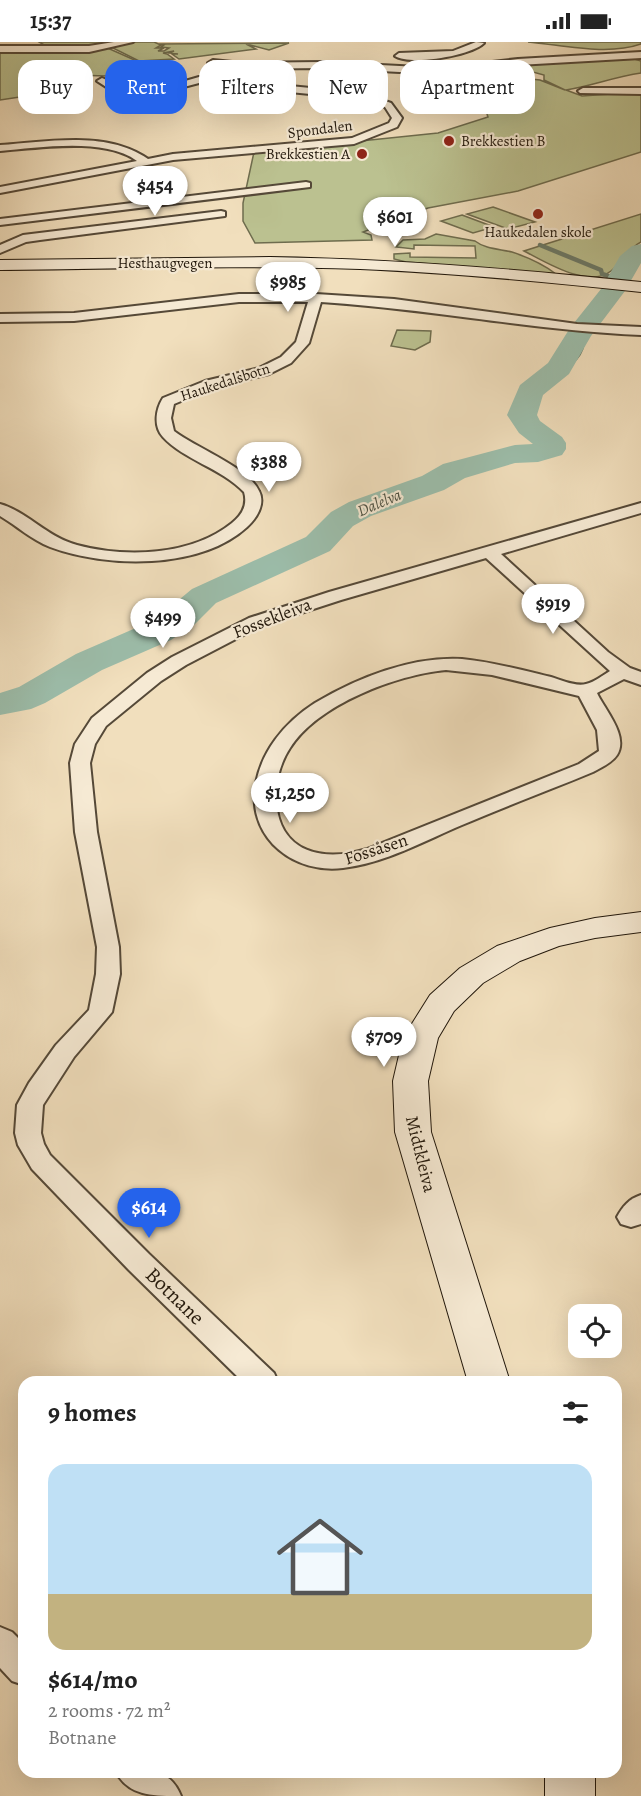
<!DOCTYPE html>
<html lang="en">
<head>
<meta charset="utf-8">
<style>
  :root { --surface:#fff; --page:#f2f2f2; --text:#222; --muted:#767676; --line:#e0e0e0; --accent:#2563eb }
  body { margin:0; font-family:Alegreya,serif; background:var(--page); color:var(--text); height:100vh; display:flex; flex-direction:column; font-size:22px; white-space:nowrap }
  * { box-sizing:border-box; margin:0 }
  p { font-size:20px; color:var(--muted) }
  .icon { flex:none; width:33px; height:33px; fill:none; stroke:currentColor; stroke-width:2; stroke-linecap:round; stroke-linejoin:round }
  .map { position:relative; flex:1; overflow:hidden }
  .side { position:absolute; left:18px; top:1334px; width:604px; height:402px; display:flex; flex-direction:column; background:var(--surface); border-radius:18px; box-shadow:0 6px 24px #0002 }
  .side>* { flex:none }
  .hud { position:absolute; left:18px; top:18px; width:606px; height:54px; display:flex; gap:12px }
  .fabs { position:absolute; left:568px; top:1262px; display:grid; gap:12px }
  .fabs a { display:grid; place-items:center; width:54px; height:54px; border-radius:12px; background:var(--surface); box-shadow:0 6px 24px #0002; font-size:30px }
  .price { position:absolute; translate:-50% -51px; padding:0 14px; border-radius:21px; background:#fff; color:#222; font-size:20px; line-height:39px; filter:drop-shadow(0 2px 3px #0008) }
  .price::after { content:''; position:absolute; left:50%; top:36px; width:18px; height:14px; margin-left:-9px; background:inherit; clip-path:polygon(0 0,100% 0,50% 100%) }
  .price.selected { background:var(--accent); color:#fff }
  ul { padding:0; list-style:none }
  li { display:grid; align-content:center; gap:12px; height:318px; padding:0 30px }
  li+li { border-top:2px solid var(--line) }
  li span { display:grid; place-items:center; height:186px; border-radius:18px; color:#555 }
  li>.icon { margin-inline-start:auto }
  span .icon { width:108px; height:108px; fill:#fffc; stroke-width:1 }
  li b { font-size:26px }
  h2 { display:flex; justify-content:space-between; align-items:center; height:72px; padding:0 30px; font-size:26px }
  .chip { padding:0 21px; border-radius:18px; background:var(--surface); box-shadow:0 6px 24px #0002; font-size:21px; line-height:54px }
  .chip.selected { background:var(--accent); color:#fff }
  .status { display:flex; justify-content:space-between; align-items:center; height:42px; padding:0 30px; background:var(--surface); direction:ltr }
  .status svg { height:16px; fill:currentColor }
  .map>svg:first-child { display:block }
</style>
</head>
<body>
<div class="status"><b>15:37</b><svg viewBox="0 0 49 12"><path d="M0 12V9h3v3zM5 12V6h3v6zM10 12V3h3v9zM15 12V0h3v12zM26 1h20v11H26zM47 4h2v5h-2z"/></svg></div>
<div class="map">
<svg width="641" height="1754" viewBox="0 0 641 1754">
  <rect width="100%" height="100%" fill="#f1dfbd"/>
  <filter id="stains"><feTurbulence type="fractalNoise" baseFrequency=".00333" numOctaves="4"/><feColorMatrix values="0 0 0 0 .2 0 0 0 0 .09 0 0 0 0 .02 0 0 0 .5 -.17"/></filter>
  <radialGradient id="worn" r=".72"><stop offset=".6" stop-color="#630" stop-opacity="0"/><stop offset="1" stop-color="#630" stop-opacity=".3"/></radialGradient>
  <g fill="#bbc190" stroke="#6e6c4e" stroke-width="1.5">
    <polygon points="39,0 114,0 103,4 148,24 176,27 128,41 107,34 72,33 51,41 53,47 33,53 0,58 0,9 60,5 46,4"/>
    <polygon points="136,0 154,0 161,3 156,6 164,6 158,9 164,9 169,6 161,5 164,3 159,2 289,1 269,8 246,2 256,7 179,17 172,12 178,12 170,11 174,9 163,11 167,12 174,17 139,19 111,5"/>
    <path d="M528 0H641V2C607 14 563 3 528 0Z"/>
    <path d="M631 16 641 19V31C614 35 591 44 566 48L582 54 641 50V110L518 149 428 166 363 190 371 193 372 198 255 201 243 179V161L254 110 438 91 488 75 484 63 424 38 465 40 504 34 540 38 565 48 544 38V33L511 24Z"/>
    <polygon points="493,165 535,180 508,187 467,172"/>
    <path d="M641 172V200C628 207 622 220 611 229 588 247 546 220 524 209Z"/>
    <polygon points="462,173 494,185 473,191 441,179"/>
    <path d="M436 192 475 199C485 207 500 207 512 210 527 215 543 222 556 232L406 220 394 217V212L410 211V215L476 216 475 204 414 203V207L396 205 403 198 425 197Z"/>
    <polygon points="397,288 431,289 430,300 415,308 391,304"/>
  </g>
  <path fill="#9cbdaa" stroke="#6b7b6a" stroke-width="1.5" d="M571 291 585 293C585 329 552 325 535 346 529 353 532 361 529 368L524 371 517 367 522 365C523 361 521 357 524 352 529 343 538 341 545 334 555 323 571 306 571 291Z"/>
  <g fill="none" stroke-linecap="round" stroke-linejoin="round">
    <polyline stroke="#6b7b6a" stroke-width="4.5" points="540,203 601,228 602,232 618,237"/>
    <polygon fill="#9cbdaa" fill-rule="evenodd" points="641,202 641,221 625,249 591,294 569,332 543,353 537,373 540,379 562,395 566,401 566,407 562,413 538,420 515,421 465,436 444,448 371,474 353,484 330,509 216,561 195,582 171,598 102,628 45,661 31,667 0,673 0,651 19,645 76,612 145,582 169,566 192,547 306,495 331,470 349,460 422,434 443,422 515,403 533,402 519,391 507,373 520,343 548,321 570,286 601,247 620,214 632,204"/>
    <g stroke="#554938" stroke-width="4">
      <g id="street">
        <polygon points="114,0 133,0 89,10 0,10 0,4 89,4"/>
        <path d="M476 0 484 1C471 14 410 24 395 14L399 11 453 9Z"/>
        <polygon points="641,10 641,16 518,23 438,32 323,26 242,27 213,24 208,21 213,18 242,21 323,20 438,26 518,17"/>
        <path d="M199 35 362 51 391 61 402 76 397 85 354 102 173 118 0 151V145L137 119C104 95 39 106 0 109V103C47 100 107 88 148 117L173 112 352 96 389 81 392 76 385 65 361 57 199 41 161 51 133 52 111 48 97 39 102 36 118 43 143 47 161 46Z"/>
        <polygon points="583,46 641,46 641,52 580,51 578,49"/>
        <polygon points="306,140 310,141 310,145 0,183 0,177"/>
        <polygon points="221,169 225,170 225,174 40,198 26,200 0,211 0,203 23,193"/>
        <path d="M239 252H316L394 257 577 282 641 285V293C533 288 429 267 321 260L309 301 291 321 269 332 215 345 174 362 171 376 174 389C196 406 248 425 259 449 266 462 256 477 247 485 200 528 106 526 50 505 32 498 17 484 0 474V462C26 469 47 495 77 503 126 516 191 514 232 481 242 473 248 463 244 450 221 426 184 418 163 395 153 384 156 367 163 356L205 339 259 326 281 315 296 300 308 260H239L74 279 0 280V272L74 271Z"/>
        <path d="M641 461V471L501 512 608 610 630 626 641 630V643L624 637 597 651C605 668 629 694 617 713 612 721 600 726 593 730 550 748 506 764 462 783 424 799 385 821 343 826 295 832 250 798 255 748 259 711 285 680 315 661 357 636 412 614 462 617 492 620 522 628 551 635 561 638 576 645 586 642 595 640 603 633 610 629L486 516 341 558 261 584 186 623 161 639 106 684 95 702 90 721 97 790 119 905 120 932 112 970 74 1015 43 1063 41 1091 44 1102 50 1113 149 1212 274 1331 278 1340H243L129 1228 32 1127 18 1103 15 1091 17 1063 29 1041 56 1003 89 968 96 932 97 905 75 790 70 721 75 702 92 676 147 631 172 615 249 576 329 550ZM446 628 492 633 579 654 597 688 599 709 579 722 367 807C324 820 279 812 276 758 275 741 280 721 290 706 318 662 396 633 446 628Z"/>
        <path d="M641 1153V1182L631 1185 621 1182 617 1175C623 1164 629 1157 641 1153Z"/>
        <polygon points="0,1585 12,1590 24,1602 24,1643 12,1639 0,1626"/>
        <path d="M116 1730C144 1727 169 1724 181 1754 152 1754 129 1754 116 1730Z"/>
      </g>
    </g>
    <g stroke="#21170b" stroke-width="2">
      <g id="secondary">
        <path d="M270 215C394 217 517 227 641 240V250C547 240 454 231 360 227 240 223 120 227 0 228V218Z"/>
        <polygon points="641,870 641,890 595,896 559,904 520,919 483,941 454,969 438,996 428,1039 431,1090 510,1340 468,1340 395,1090 393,1039 403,996 430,953 460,926 497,904 550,886 595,876"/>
        <rect x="545" y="1730" width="50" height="24"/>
      </g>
    </g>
    <use href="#street" fill="#f6ead4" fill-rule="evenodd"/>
    <use href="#secondary" fill="#f6ead4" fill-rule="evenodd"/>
  </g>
  <g fill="#8f2418" stroke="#f6ead4" stroke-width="2">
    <circle cx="449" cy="99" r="6"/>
    <circle cx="362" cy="112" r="6"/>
    <circle cx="538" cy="172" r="6"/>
  </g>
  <g text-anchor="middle" stroke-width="4.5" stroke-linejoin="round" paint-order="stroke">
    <g font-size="15" fill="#21170b" stroke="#f6ead4">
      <text transform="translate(320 87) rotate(-7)" y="5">Spondalen</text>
      <text x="165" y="226">Hesthaugvegen</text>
      <text transform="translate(225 340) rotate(-18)" y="5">Haukedalsbotn</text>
    </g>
    <g font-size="15" fill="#21170b" stroke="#f6ead4" text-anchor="start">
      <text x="461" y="104">Brekkestien B</text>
      <text x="350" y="117" text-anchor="end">Brekkestien A</text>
      <text x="538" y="195" text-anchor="middle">Haukedalen skole</text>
    </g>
    <g font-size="16" font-style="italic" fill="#4c5143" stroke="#f6ead4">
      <text transform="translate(379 460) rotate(-23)" y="6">Dalelva</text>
    </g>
    <g font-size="18" fill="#21170b" stroke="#f6ead4">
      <text transform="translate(272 576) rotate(-21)" y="6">Fossekleiva</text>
      <text transform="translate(376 807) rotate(-18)" y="6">Fossåsen</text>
      <text transform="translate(421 1112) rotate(76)" y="6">Midtkleiva</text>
    </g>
    <g font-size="21" fill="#21170b" stroke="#f6ead4">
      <text transform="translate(175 1254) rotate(44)" y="7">Botnane</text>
    </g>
  </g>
  <rect width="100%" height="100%" filter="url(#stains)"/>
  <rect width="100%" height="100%" fill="url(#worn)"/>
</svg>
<div class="fabs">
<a><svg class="icon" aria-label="locate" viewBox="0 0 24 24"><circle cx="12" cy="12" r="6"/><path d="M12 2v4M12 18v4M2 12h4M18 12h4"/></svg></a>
</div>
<b class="price" style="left:155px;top:175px">$454</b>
<b class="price" style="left:395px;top:206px">$601</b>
<b class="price" style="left:288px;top:271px">$985</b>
<b class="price" style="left:269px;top:451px">$388</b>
<b class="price" style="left:553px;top:593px">$919</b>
<b class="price" style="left:163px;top:607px">$499</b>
<b class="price" style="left:290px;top:782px">$1,250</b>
<b class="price" style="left:384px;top:1026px">$709</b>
<b class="price selected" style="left:149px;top:1197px">$614</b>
<div class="hud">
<a class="chip">Buy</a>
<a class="chip selected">Rent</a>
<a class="chip">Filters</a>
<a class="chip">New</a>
<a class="chip">Apartment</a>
</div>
<section class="side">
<h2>9 homes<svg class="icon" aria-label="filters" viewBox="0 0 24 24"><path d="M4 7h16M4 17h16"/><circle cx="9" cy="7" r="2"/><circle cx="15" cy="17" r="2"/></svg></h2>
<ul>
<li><span style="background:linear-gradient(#bfe0f5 70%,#c2b280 0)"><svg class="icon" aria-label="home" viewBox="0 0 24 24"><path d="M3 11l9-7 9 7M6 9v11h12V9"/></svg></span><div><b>$614/mo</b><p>2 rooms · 72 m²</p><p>Botnane</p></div></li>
</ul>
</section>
</div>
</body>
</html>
